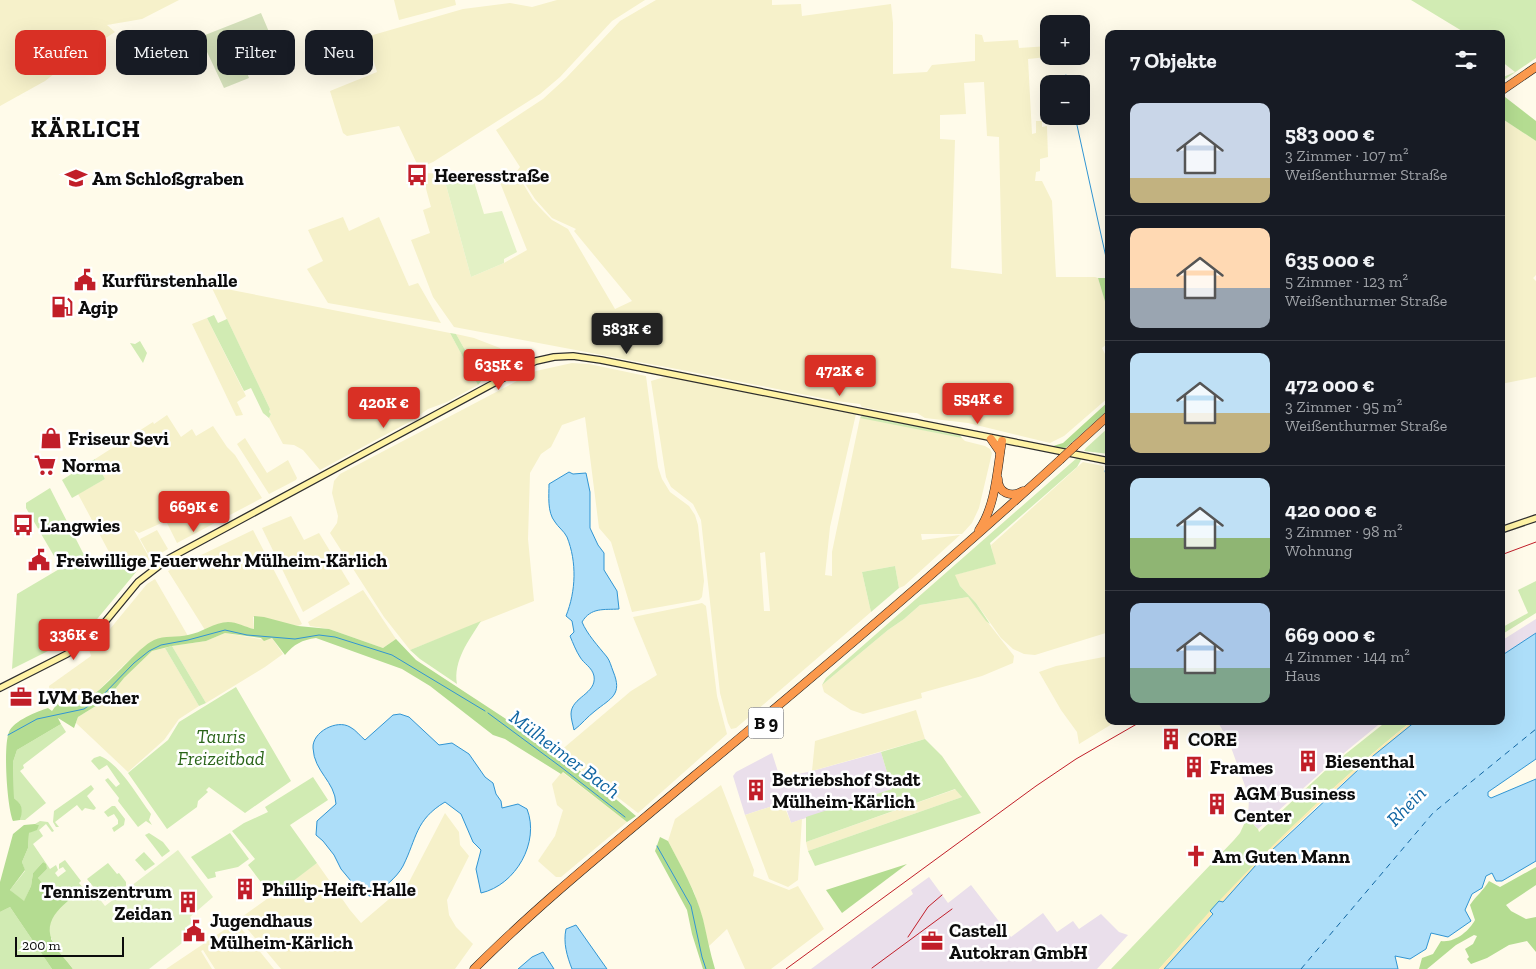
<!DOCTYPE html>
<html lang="de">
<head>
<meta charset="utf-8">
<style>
  :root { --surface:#171b24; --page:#242831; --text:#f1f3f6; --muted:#9ea1a6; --line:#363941; --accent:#d93025 }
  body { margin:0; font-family:"Zilla Slab",serif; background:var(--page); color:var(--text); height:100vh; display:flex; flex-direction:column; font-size:19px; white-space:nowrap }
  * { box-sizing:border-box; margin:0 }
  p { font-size:16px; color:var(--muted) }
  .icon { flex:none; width:28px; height:28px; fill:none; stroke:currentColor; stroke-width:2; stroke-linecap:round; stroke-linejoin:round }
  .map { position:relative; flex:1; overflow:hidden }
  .side { position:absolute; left:1105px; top:30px; width:400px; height:695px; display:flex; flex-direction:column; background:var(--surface); border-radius:10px; box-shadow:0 5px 20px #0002 }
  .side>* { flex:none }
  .banner { position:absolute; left:15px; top:30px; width:475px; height:45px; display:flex; gap:10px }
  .fabs { position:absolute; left:1040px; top:15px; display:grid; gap:10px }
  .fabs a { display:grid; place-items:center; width:50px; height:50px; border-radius:10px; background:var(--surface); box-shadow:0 5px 20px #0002; font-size:25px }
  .scale { position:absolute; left:15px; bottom:12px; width:109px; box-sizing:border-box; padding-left:5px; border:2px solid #0c0c0c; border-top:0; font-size:14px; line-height:18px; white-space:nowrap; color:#0c0c0c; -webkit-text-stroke:4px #fff; paint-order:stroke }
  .price { position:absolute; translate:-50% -42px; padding:0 11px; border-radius:5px; background:var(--accent); color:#fff; font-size:16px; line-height:32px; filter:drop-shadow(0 1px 2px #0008) }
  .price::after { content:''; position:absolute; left:50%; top:30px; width:15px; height:11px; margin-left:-8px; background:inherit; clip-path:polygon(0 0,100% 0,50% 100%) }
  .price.active { background:#222; color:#fff }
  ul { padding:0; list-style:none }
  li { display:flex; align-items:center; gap:15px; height:125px; padding:0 25px }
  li+li { border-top:1px solid var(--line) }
  li span { display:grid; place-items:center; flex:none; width:140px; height:100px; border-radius:10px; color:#555 }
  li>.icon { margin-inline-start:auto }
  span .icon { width:60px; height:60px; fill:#fffc; stroke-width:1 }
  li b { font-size:21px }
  h2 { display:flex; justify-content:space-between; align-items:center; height:60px; padding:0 25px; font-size:21px }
  .chip { padding:0 18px; border-radius:10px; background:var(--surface); box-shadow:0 5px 20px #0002; font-size:18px; line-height:45px }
  .chip.active { background:var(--accent); color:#fff }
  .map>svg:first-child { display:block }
</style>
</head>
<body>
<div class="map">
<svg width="1536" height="969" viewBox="0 0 1536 969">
  <rect width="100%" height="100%" fill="#fffbea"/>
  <g fill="#eadfeb">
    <polygon points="1536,619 1536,633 1501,656 1501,641"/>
    <polygon points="1217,721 1383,721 1327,767 1258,829 1248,818 1249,797 1228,739"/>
    <polygon points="881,752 892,789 791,823 786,808 780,809 779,804 745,815 733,776 736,772 772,753 780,778 812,771"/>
    <polygon points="929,877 948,903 971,885 1011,937 1043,913 1057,932 1073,921 1079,929 1101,914 1119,932 1128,935 1097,969 811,969 913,894 911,890"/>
  </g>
  <g fill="#f6f1ca" fill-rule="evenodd">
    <polygon points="0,0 179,0 142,19 107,25 115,32 69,62 45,81 0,106"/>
    <polygon points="394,0 455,0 456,5 399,20"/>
    <polygon points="557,0 645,0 612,21 560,77 540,94 433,162 419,168 399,126 347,136 343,133 330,91 377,72 366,37 463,9 510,3 532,7"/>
    <path d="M656 0H772V5L801 4 802 16 891 4 893 23V74L927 72 932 65 975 61V34L982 35 984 42 1018 40 1019 48 1049 46V56H1057L1028 59 1032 134 1036 133V121H1042V127L1047 126 1048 157 1040 159V171L1036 172 1035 181H1042L1052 201 1056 277H1095L1098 278 1109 315V342L1102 348 1109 362V397L1064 436 1050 443 968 423 925 418 917 413 889 412 862 407 860 404 836 401 687 371 454 327 433 297 411 240 430 233 423 210 431 207 422 174 425 173 443 174 471 277 504 263 527 250 495 170H510L516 172 519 177 533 200 543 211 552 220 568 229 615 309 632 301 574 231 576 229 552 218 535 199 517 171 520 167 496 130 543 99 566 78 620 21ZM984 82 987 136 999 137 1002 274 951 268 955 140 940 139V115L966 114 964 83Z"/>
    <polygon points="1501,118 1536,141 1536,275 1533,278 1536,281 1536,377 1501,384"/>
    <polygon points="343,217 349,231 379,217 409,286 418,283 441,323 328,303 307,269 323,261 308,230"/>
    <polygon points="211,286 450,333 478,385 447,402 428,409 411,421 320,470 303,450 294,445 283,444 269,418 271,414 269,412 270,409"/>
    <polygon points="207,318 246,396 237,402 243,415 236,416 192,324"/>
    <polygon points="456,334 474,338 500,348 510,365 482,380"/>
    <polygon points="572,363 589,364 646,376 658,467 662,479 670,492 689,506 695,515 698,525 704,581 702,597 699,600 632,612 611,542 599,528 585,417 562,425 551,447 541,454 530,473 528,539 534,601 410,650 384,617 330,533 337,523 338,516 332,493 334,481 340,474 536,371"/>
    <path d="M668 376 856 414 830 527 825 575 832 576V552L860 418H864L962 438 965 441 985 446 990 449 992 453 979 508 972 523 962 534H921L922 540 960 535 904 586 899 588 895 566 862 572 871 612 736 728 731 729 728 723 720 693 701 520 693 504 671 487 666 477 651 381ZM765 552 770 611H764L760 553Z"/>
    <polygon points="167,415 181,437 192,429 196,436 213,426 227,447 235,455 262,498 177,543 166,521 139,533 134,530 150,559 136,572 116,565 78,494 105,479 95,459 153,422 154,424"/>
    <polygon points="245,438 267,473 288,460 297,478 296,480 269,494 237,444"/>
    <polygon points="1083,462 1103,466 1109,486 1109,632 1035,655 1024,654 1013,649 1001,638 976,603 960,586 954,575 995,564 991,545"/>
    <polygon points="291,516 304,540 319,533 350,584 303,612 262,528"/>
    <polygon points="157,530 168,549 151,559 140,539"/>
    <polygon points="253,530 302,624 298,626 253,617 254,629 227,622 205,630 168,571"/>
    <polygon points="155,579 188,636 157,639 126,663 94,695 84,702 65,707 59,706 50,694 49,686 91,656 89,649 110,629 147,584"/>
    <polygon points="363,590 396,639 383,648 329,629 310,626 308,622"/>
    <polygon points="968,597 1014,656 1013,663 982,676 921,693 922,698 863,714 851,710 824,692 822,685 888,630 904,619 920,605"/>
    <polygon points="702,603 706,606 717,696 727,734 638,813 559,752 631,691 657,675 633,617"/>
    <polygon points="225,633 266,640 272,638 283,654 265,667 206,703 172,646 206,641"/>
    <polygon points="165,648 199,706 179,719 164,740 128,772 76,723 78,717 107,699 124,678 152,651"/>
    <polygon points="1109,656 1109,721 1117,721 1079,744 1077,732 1061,710 1039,672 1056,666"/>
    <polygon points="916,710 925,739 812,771 815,741"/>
    <polygon points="562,772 627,822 561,877 556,877 538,861 555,836 563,810 557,805 552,784"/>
    <polygon points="721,785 754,870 753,876 789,890 798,886 824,929 771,969 745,969 727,929 708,947 703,920 694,892 668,841 675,819"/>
    <polygon points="956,789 962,797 808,851 806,842"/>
    <polygon points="779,804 781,809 785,808 791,823 802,819 798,880 788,887 769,879 745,815"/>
    <polygon points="445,813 459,832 460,845 469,856 447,900 449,915 456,927 473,944 455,969 281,969 239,919 317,863 350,910 361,923 409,882"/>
    <polygon points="236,922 274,969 215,969 203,950 201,951 212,969 166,969"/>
  </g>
  <g fill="#d1ebb3">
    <polygon points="1411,0 1536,0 1536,58 1501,82 1501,78 1515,72 1501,61 1501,34 1467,34"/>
    <polygon points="214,315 218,323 227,319 270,409 269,412 271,414 269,418 263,413 251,388 244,391 207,318"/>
    <polygon points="450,333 456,334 482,380 478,385"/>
    <polygon points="140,341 147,353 143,363 130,343 135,344"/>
    <polygon points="863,414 959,434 962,438 860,418"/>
    <polygon points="1109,427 1109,454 1084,451 1086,448"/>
    <polygon points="1078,457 1081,457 1081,460 1077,467 990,543 996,564 955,575 960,586 976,603 990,624 986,621 968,597 920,605 904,619 888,630 822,685 826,678"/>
    <polygon points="95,459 105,479 72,498 62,480"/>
    <polygon points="50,488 83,553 136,572 93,624 91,622 75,633 77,636 70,640 12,669 17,594 61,568 26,508 26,503"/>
    <polygon points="895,566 899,588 871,612 862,572"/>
    <polygon points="1536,581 1536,613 1501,635 1501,628 1528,613 1518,590"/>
    <path d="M481 621C469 640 453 661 457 684L420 659 410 650Z"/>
    <polygon points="172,646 206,703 199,706 165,648"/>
    <polygon points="236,687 291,781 245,813 209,787 206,790 208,792 198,801 197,807 167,829 128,773 168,740 179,722"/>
    <path d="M1387 721H1412C1319 795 1237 880 1159 969H1111L1234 840 1240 833 1246 820 1248 819 1258 829 1259 832 1328 768Z"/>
    <path d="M61 724 66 732 23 765 24 768 20 771 46 803 25 820H20C22 810 23 805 14 798L13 762 17 750Z"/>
    <polygon points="925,739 942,756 981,813 815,866 808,851 962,797 955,789 806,842 806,817 892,789 881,752"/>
    <path d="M100 756C120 764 138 797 151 814L149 820 152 825 146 821 138 827 118 801 119 798 105 780 108 778 116 787 120 784 107 765 99 770 91 761 94 758Z"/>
    <polygon points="313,777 328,800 290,825 317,863 280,891 277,886 267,890 248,865 255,859 232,831 244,823 268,812 265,807"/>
    <polygon points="91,785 94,789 87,796 96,808 94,810 85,808 82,811 77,805 55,822 59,827 56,827 53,822 54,811"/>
    <polygon points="112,806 115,806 125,819 124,825 114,832 112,828 118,824 118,820 114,814 108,817 104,812"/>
    <polygon points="40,821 48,822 54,831 52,832 46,824 39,830 43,836 33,844 50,869 56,865 58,870 55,873 58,877 66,871 63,867 59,869 59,864 65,860 81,881 79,883 84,889 69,902 58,888 43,890 38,878 47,869 43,862 33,873 31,886 24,902 10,890 25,871 22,862 28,848 29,833 39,825 35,824"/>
    <polygon points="149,833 163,842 170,851 162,857 145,835"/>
    <polygon points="230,833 249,859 238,867 215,872 216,877 208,879 191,857"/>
    <polygon points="144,852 155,864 145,871 135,860"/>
    <polygon points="108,863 117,874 119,873 126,882 126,886 105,901 87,879"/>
    <polygon points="10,907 52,969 0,969 0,912"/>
  </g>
  <g fill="#b4dc91">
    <polygon points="1505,97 1536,121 1536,141 1501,118 1501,100"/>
    <polygon points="1098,278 1109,278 1109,315"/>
    <polygon points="1109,401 1109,409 1069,445 1064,449 1053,446 1063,443"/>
    <path d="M254 616 264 617 298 626 329 629 383 648 396 639 416 660 503 717 568 762 599 785 636 816 627 822 563 772 561 774 505 739 493 735 430 686 402 669 316 638C302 640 294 644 285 655L272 638 264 641 261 638 225 633 206 641 172 646 152 651 124 678 107 699 78 717 74 728 58 718 61 724 17 750 13 762 14 798C23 805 23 810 20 820L13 821C7 807 3 746 9 732 13 721 38 711 48 708L52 711 57 704C86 721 129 652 154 640 164 635 178 638 188 635 201 633 215 622 228 622 237 622 245 627 254 629Z"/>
    <polygon points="35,824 39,825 37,830 29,833 28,848 22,862 25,870 10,890 24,901 31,886 33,873 43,862 46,864 47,869 38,878 45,887 44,890 46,891 49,885 58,888 69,902 61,908 51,939 73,969 52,969 10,907 0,912 0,882 13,834 24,825"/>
    <path d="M660 837 668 841C681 866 696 892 703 919 707 936 710 953 715 969H703L692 934 687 910 655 851Z"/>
    <polygon points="907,864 842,913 826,890"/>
    <path d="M1536 867V885L1506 905 1511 911 1526 919 1536 917V952L1527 941 1509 945 1487 958 1471 964 1467 959 1469 957 1465 949 1473 944 1477 936 1474 935 1456 945 1427 969H1419L1422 958 1433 954 1441 941C1455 943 1469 931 1475 920L1470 905C1476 896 1483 891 1489 881L1500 887Z"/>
  </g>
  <g fill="#fdebb4">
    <path d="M1412 721H1416C1348 776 1281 836 1223 902L1219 901C1279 837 1343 776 1412 721Z"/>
    <polygon points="1210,911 1213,913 1164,969 1159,969"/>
  </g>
  <polygon fill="#d5e1bb" points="261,13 275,46 242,59 249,78 224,88 200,37"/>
  <g fill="#e3f1c5">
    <polygon points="471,172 484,214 502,211 517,252 504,259 504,263 471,277 443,174"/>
    <path d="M178 850 213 897 190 917 193 922 185 928 191 936 149 969H73C66 960 56 950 52 940 41 915 73 898 89 885L105 906Z"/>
  </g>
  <g fill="#addef9" stroke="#3195d3">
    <path d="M569 472 573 474 586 473 590 492V528L598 545 604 553V570L617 591 619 609C604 610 591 607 582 622 587 634 598 646 607 657 610 661 611 666 613 671 623 695 611 698 595 711 587 717 582 724 574 730 573 725 571 719 571 714 571 697 597 694 594 676 592 667 584 664 580 657 576 651 573 643 570 636L574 632 572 621 566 616C576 591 577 562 567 537 564 531 558 527 555 522 547 512 549 496 549 484Z"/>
    <polygon points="1536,633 1536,759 1488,792 1488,796 1491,798 1536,779 1536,861 1502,881 1496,881 1492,873 1486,876 1482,888 1472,894 1465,910 1471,921 1448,937 1431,933 1426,949 1410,959 1395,956 1398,969 1164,969 1213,914 1210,911 1219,901 1223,902 1256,865 1373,756 1416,721 1501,721 1501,656"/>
    <path d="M400 714 409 717 439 745 452 743 469 754 485 777 493 783 496 794 501 801 502 808 518 804 527 809C540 842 516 885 481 893L476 869 481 850 473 842 461 814 445 802C415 820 417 838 403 866 396 879 383 887 373 897L361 893 341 869 334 855 323 841 316 835 317 821 336 804C335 781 314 772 313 748 312 732 337 719 350 727 356 730 360 736 365 740L393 715Z"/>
    <path d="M576 925 607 969H572C567 956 563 943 566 929Z"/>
    <polygon points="543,952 554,969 518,969 532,957"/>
  </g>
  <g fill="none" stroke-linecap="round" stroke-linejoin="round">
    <g stroke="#3195d3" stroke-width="1">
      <polyline points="1066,75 1068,84"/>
      <polyline points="1075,116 1109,271"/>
      <polyline points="1105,471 1109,485"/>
      <polyline points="488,713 561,767 625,817"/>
      <polyline points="8,735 37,719 84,709 100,698 134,663 149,651 161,645 188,640 225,630 247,635 295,639 319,635 335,637 392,655 485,711"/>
      <polyline points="657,846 691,906 702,957 706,969"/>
    </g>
    <polyline stroke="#1065a2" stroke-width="1" stroke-dasharray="6 5" stroke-linecap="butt" points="1301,969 1433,813 1536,729"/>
    <g stroke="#2e2e2e" stroke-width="8">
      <g id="secondary">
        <polyline points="1501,530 1536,518"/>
        <polyline points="0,688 67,654 85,642 105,622 138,582 168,559 522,368 536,361 554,357 573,356 601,360 1109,461"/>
      </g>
    </g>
    <g stroke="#1d1d1d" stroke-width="9">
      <g id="highway">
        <polyline points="1501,91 1536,67"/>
        <polyline points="991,439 1000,452"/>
        <polyline points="1075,446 1109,415"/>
        <path d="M998 479C998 493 1011 498 1023 491"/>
        <path d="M979 530C996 505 997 470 1002 441"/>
        <path d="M474 969C543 900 620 839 694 776 818 673 941 569 1060 460"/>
      </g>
    </g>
    <use href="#secondary" stroke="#fff3a5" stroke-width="5.5"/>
    <use href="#highway" stroke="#fb994d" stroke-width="8"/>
    <g stroke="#c11e29" stroke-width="1">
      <polyline points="1501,555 1536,542"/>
      <polyline points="908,937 928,907 942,895"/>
      <polyline points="872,968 952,909"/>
      <polyline points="786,969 1036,786 1076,759 1142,721"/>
    </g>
    <g stroke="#1d1d1d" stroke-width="9" stroke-linecap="butt">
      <polyline id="highway-bridge" points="1060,460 1075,446"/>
    </g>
    <use href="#highway-bridge" stroke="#fb994d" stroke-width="8"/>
  </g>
  <defs>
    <g id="bus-bare" transform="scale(1.725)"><path d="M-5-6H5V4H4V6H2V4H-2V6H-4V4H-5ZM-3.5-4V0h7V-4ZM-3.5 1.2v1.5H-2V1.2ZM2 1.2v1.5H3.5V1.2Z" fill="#c11e29" stroke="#fff" stroke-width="2.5" paint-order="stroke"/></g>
    <g id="school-bare" transform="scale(1.725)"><path d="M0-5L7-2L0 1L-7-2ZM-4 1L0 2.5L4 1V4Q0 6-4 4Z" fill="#c11e29" stroke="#fff" stroke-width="2.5" paint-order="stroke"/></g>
    <g id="civic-bare" transform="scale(1.725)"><path d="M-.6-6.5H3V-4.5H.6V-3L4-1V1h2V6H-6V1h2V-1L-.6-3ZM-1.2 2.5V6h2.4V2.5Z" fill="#c11e29" stroke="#fff" stroke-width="2.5" paint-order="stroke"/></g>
    <g id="fuel-bare" transform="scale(1.725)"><path d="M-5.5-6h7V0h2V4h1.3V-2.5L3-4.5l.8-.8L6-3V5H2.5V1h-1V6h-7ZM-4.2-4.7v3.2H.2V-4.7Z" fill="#c11e29" stroke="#fff" stroke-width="2.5" paint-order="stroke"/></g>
    <g id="shop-bare" transform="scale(1.725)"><path d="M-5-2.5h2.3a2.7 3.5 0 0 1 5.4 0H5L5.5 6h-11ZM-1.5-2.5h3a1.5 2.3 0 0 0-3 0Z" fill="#c11e29" stroke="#fff" stroke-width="2.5" paint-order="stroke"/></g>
    <g id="supermarket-bare" transform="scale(1.725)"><path d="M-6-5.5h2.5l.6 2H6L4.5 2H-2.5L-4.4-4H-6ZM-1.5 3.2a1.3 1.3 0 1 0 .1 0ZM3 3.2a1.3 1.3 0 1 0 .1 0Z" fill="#c11e29" stroke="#fff" stroke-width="2.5" paint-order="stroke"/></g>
    <g id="office-bare" transform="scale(1.725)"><path d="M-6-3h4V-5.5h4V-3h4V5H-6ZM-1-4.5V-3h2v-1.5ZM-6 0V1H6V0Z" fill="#c11e29" stroke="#fff" stroke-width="2.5" paint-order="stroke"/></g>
    <g id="building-bare" transform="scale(1.725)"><path d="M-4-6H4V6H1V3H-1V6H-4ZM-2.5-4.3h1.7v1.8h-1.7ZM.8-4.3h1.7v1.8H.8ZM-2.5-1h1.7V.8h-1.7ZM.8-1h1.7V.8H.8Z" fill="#c11e29" stroke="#fff" stroke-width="2.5" paint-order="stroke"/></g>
    <g id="church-bare" transform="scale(1.725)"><path d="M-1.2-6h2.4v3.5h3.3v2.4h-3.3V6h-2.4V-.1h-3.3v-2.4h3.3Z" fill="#c11e29" stroke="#fff" stroke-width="2.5" paint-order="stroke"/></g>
  </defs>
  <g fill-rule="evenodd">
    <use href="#bus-bare" x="417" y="175"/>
    <use href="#school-bare" x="76" y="178"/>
    <use href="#civic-bare" x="85" y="280"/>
    <use href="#fuel-bare" x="62" y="307"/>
    <use href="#shop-bare" x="51" y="438"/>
    <use href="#supermarket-bare" x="45" y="465"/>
    <use href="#bus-bare" x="23" y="525"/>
    <use href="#civic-bare" x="39" y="560"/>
    <use href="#office-bare" x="21" y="697"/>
    <use href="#building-bare" x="1171" y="739"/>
    <use href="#building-bare" x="1308" y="761"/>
    <use href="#building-bare" x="1194" y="767"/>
    <use href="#building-bare" x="756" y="790"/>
    <use href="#building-bare" x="1217" y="804"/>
    <use href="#church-bare" x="1196" y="856"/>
    <use href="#building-bare" x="245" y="889"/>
    <use href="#building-bare" x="188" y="902"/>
    <use href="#civic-bare" x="194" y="931"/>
    <use href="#office-bare" x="932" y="941"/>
  </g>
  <g text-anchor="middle" stroke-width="5" stroke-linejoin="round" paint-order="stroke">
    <rect fill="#fff" stroke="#555" stroke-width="1" x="748.5" y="707.5" width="35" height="31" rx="4"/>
    <g font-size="18" font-weight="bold" fill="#0c0c0c">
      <text x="766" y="729">B 9</text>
    </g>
    <g font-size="19" font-weight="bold" fill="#0c0c0c" stroke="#fff" text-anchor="start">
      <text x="434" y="182">Heeresstraße</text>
      <text x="92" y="185">Am Schloßgraben</text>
      <text x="102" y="287">Kurfürstenhalle</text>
      <text x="78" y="314">Agip</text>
      <text x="68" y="445">Friseur Sevi</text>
      <text x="62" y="472">Norma</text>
      <text x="40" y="532">Langwies</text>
      <text x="56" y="567">Freiwillige Feuerwehr Mülheim-Kärlich</text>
      <text x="38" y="704">LVM Becher</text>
      <text x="1188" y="746">CORE</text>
      <text x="1325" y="768">Biesenthal</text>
      <text x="1210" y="774">Frames</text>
      <text x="772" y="786">Betriebshof Stadt<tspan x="772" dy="22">Mülheim-Kärlich</tspan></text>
      <text x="1234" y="800">AGM Business<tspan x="1234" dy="22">Center</tspan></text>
      <text x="1212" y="863">Am Guten Mann</text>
      <text x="262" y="896">Phillip-Heift-Halle</text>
      <text x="172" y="898" text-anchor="end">Tenniszentrum<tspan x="172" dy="22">Zeidan</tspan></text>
      <text x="210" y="927">Jugendhaus<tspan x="210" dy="22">Mülheim-Kärlich</tspan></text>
      <text x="949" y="937">Castell<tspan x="949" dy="22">Autokran GmbH</tspan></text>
    </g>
    <g font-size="19" font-style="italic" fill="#2b651a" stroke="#fff">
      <text x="221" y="743">Tauris<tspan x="221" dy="22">Freizeitbad</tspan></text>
    </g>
    <g font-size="20" font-style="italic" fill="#1065a2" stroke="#fff">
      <text transform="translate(565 754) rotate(37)" y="7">Mülheimer Bach</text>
      <text transform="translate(1406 806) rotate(-46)" y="7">Rhein</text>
    </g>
    <g font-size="24" font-weight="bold" letter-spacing="1" fill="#0c0c0c" stroke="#fff">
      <text x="86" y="137">KÄRLICH</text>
    </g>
  </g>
</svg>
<div class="fabs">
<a>+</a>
<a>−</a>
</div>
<div class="scale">200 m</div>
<b class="price active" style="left:627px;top:355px">583K €</b>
<b class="price" style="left:499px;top:391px">635K €</b>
<b class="price" style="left:840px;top:397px">472K €</b>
<b class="price" style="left:978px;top:425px">554K €</b>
<b class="price" style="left:384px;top:429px">420K €</b>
<b class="price" style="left:194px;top:533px">669K €</b>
<b class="price" style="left:74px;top:661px">336K €</b>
<div class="banner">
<a class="chip active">Kaufen</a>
<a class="chip">Mieten</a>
<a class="chip">Filter</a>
<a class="chip">Neu</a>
</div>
<section class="side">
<h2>7 Objekte<svg class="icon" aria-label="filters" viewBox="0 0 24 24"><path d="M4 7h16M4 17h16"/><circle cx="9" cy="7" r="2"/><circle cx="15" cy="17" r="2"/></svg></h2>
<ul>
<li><span style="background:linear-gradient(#c9d6e8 75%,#c2b280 0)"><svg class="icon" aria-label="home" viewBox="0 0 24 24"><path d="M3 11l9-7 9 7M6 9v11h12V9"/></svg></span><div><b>583 000 €</b><p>3 Zimmer · 107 m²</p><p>Weißenthurmer Straße</p></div></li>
<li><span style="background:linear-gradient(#ffd9b3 60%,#9aa5b1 0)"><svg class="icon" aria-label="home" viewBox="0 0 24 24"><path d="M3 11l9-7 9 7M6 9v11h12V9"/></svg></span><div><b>635 000 €</b><p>5 Zimmer · 123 m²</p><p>Weißenthurmer Straße</p></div></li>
<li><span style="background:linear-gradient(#bfe0f5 60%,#c2b280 0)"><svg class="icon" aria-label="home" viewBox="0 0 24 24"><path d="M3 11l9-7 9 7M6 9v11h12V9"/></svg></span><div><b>472 000 €</b><p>3 Zimmer · 95 m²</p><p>Weißenthurmer Straße</p></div></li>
<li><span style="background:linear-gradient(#bfe0f5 60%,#8fb573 0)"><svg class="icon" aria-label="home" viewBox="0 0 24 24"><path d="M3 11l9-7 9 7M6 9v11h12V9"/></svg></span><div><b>420 000 €</b><p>3 Zimmer · 98 m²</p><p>Wohnung</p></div></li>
<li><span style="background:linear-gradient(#a9c7e8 65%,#7fa58c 0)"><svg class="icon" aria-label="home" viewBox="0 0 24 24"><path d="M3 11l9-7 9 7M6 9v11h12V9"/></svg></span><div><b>669 000 €</b><p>4 Zimmer · 144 m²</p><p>Haus</p></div></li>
</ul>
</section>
</div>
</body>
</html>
